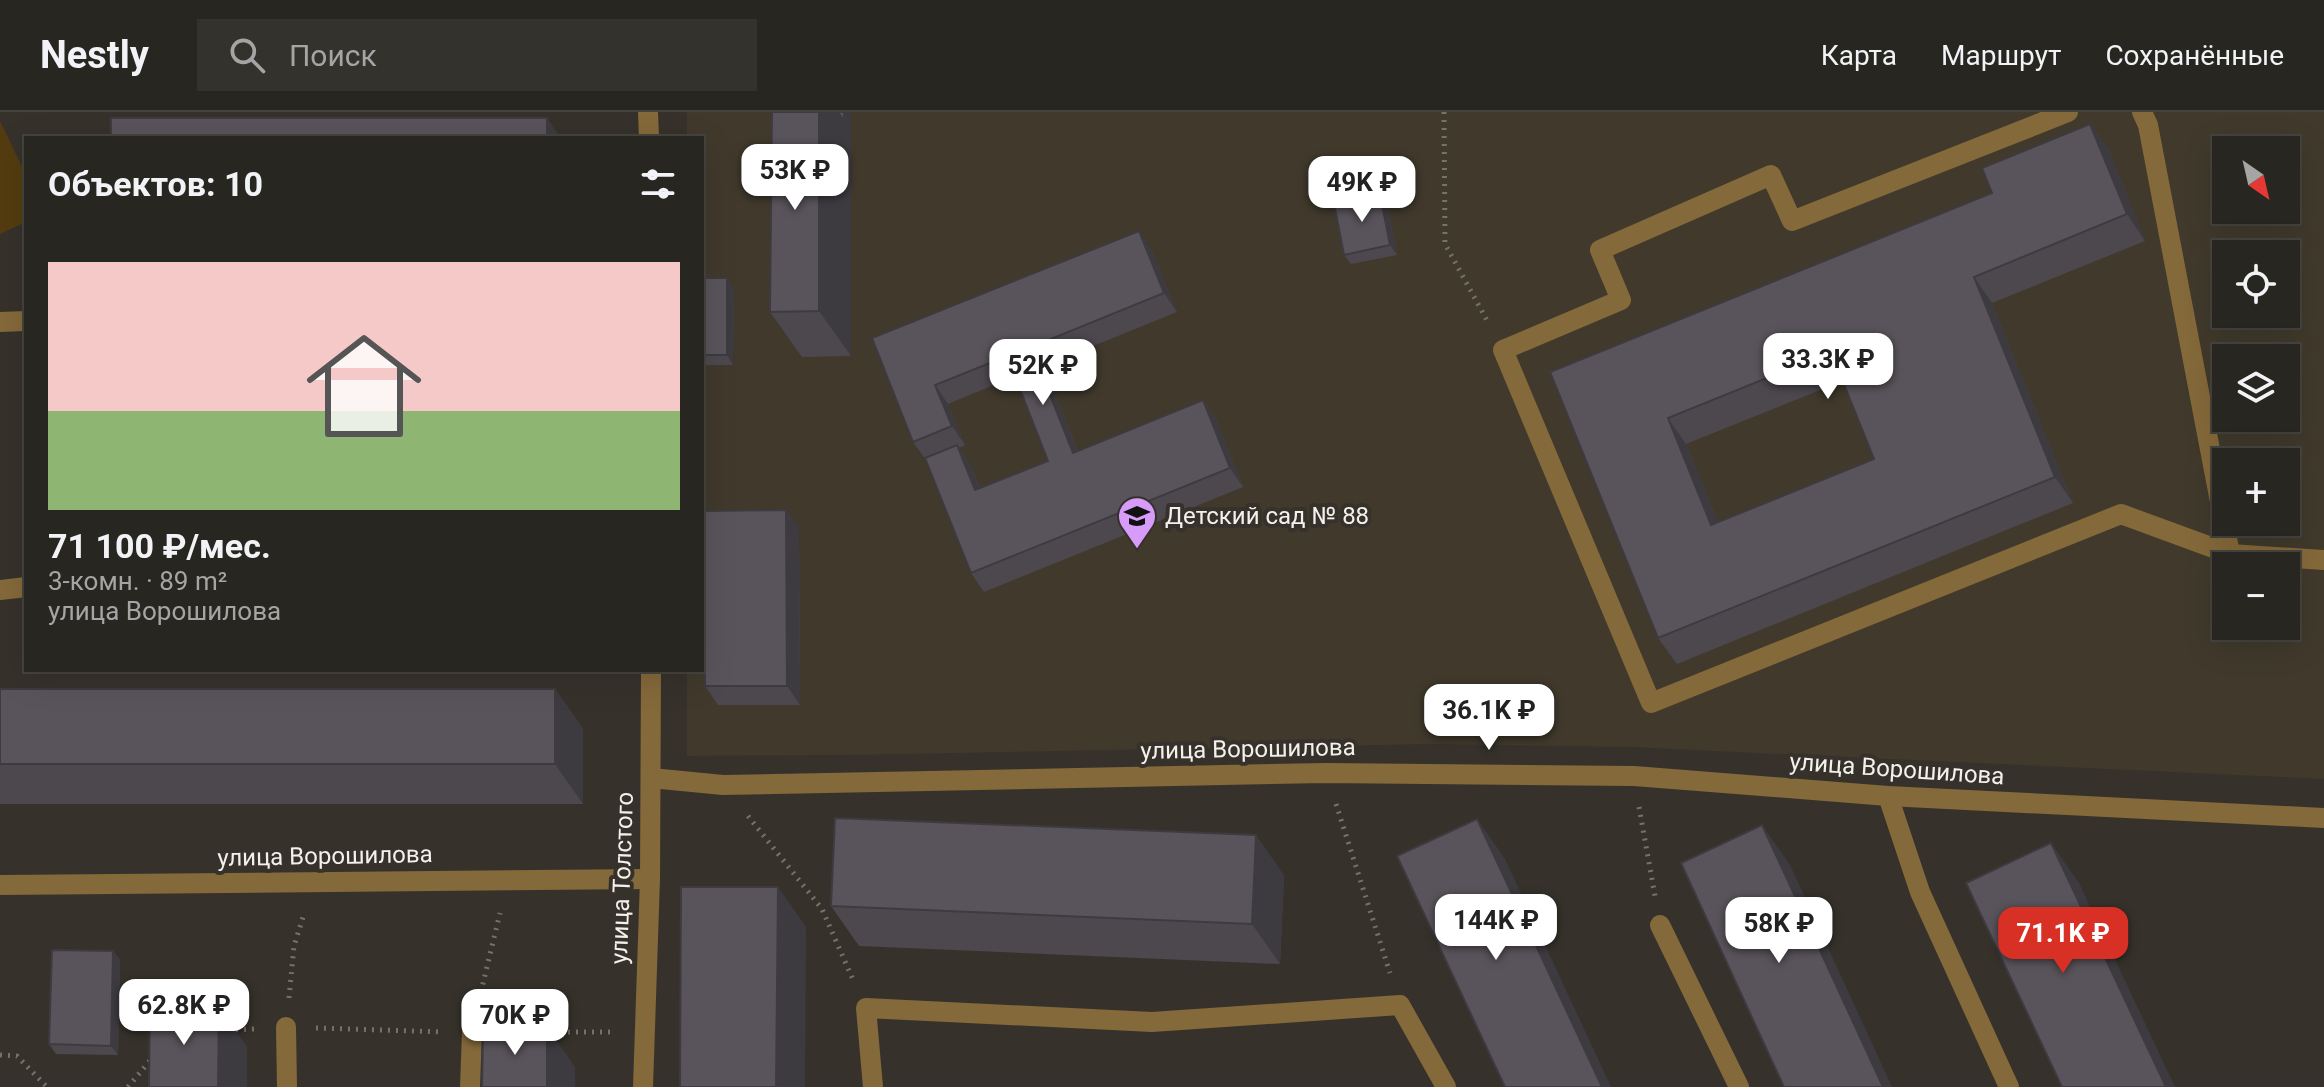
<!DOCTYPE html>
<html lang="ru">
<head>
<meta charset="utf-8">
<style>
  :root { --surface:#282620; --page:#34322d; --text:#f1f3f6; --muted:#a5a5a5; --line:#44433e; --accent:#d93025 }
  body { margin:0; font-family:Roboto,sans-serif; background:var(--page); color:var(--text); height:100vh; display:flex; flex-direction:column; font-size:30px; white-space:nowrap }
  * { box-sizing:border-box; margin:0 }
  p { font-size:26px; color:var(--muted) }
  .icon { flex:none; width:44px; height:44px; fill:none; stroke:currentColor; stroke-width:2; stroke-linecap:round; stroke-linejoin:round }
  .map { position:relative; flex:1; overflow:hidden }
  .panel { position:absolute; left:24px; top:24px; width:680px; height:536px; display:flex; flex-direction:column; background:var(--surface); border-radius:0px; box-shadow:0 8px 32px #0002,0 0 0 2px var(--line) }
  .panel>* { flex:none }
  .needle { width:52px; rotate:146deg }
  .fabs { position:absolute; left:2212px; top:24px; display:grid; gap:16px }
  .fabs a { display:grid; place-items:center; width:88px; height:88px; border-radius:0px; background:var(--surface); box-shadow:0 8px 32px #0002,0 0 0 2px var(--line); font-size:40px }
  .price { position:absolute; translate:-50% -68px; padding:0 18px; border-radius:16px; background:#fff; color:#222; font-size:26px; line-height:52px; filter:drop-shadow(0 2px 4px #0008) }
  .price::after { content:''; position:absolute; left:50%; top:48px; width:24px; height:18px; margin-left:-12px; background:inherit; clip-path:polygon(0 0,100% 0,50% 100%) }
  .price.on { background:var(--accent); color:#fff }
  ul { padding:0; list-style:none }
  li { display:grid; align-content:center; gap:16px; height:424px; padding:0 24px }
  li+li { border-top:2px solid var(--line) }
  li span { display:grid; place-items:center; height:248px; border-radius:0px; color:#555 }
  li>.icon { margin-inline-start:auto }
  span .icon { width:144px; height:144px; fill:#fffc; stroke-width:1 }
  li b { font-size:34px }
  h2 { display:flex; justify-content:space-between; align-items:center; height:96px; padding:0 24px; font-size:34px }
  header { display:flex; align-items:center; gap:48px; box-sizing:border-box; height:112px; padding:0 40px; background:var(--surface); border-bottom:2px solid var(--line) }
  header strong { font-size:38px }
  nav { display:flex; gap:44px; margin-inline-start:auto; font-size:28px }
  .search { width:560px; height:72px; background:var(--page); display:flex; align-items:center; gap:20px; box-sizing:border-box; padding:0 28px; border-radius:0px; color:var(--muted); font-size:30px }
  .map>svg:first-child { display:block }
</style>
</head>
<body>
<header>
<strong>Nestly</strong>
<div class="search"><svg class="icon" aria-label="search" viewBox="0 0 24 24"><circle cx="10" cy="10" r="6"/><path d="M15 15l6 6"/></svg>Поиск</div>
<nav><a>Карта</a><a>Маршрут</a><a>Сохранённые</a></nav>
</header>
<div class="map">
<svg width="2324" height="975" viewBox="0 0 2324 975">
  <rect width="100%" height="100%" fill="#36322b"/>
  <path fill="#40392c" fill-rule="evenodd" d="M687 0H2324V667L1631 635 1431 632 851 643 687 644V558H702V26H687ZM2226 38H2286V98H2226ZM2226 142H2286V202H2226ZM2226 246H2286V306H2226ZM2226 350H2286V410H2226ZM2226 454H2286V514H2226Z"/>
  <polygon fill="#533c0f" points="0,9 26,63 26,110 0,122"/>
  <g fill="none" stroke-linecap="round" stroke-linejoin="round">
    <g stroke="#75716b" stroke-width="5" stroke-dasharray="2 6" stroke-linecap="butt">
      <polyline points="1444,0 1445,132 1489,212"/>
      <polyline points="1336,692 1390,861"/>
      <polyline points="1639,695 1655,784"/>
      <polyline points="748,704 822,797 854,870"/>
      <polyline points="289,886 294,834 304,802"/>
      <polyline points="479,888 500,801"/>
      <polyline points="316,916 442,920"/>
      <polyline points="228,918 254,917"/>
      <polyline points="544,920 614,920"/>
      <polyline points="0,943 17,944 47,975"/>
      <polyline points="128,975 153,945"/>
    </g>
    <g stroke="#84693a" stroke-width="20">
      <polyline points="648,0 649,26"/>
      <polyline points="2068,0 1792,109 1771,63 1600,138 1621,188 1503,238 1651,591 2121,402 2230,442 2324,448"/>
      <polyline points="2142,0 2148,13 2230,442"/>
      <polyline points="0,210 26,209"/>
      <polyline points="0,478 26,475"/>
      <polyline points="651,666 723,673 1326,661 1634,664 1888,684 2324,706"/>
      <polyline points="1888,684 1920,780 2009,975"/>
      <polyline points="0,773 650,767"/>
      <polyline points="1660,813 1739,975"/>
      <polyline points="286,915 287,975"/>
      <polyline points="470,975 472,920"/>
      <polyline points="643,975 650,767 651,558"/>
      <polyline points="873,975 866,896 1152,910 1400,893 1446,975"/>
    </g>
  </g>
  <g fill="#4d484e" fill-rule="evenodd">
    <polygon points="772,0 851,0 851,244 802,245 770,200"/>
    <path d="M2090 12 2109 38 2145 129 1992 191 2073 391 1677 552 1658 526 1550 260 1992 81ZM1843 269 1874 347 1718 410 1686 332Z"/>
    <polygon points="1387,92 1397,143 1351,152 1344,143"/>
    <path d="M1152 138 1177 200 1044 254 1078 339 1203 288 1216 307 1243 375 984 480 971 461 926 348 913 330 872 226ZM1015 264 1048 349 980 376 970 352 959 336 965 333 948 292Z"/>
    <polygon points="702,166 734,176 733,253 702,253"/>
    <polygon points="786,398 799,416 800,593 718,593 705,574"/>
    <polygon points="0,576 555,577 583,617 583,692 0,692"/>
    <polygon points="1284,763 1280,852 859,834 831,794"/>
    <polygon points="113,839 120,848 118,943 56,942 49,932"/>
  </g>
  <g fill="#3e3b40">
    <polygon points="819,0 851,0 851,244 819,199"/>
    <polygon points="547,6 561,26 547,26"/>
    <polygon points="2090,12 2109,38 2145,129 2127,102"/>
    <polygon points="1380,82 1387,92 1397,143 1390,133"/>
    <polygon points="1139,119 1152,138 1177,200 1164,181"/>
    <polygon points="1974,165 1992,191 2073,391 2055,365"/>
    <polygon points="727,166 734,176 733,253 727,243"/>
    <polygon points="1031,235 1044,254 1086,360 1073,341"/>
    <polygon points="935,273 948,292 965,333 952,314"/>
    <polygon points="1203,288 1216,307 1243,375 1230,356"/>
    <polygon points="1668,306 1686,332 1730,439 1711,413"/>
    <polygon points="957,333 970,352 988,397 975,378"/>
    <polygon points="786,398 799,416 800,593 787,574"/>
    <polygon points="555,577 583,617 583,692 555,652"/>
    <polygon points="1477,707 1505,747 1611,975 1602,975"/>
    <polygon points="1762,713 1790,753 1892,975 1883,975"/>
    <polygon points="1256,723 1284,763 1280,852 1252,812"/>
    <polygon points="2051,731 2079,771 2175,975 2166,975"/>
    <polygon points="778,775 806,815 805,975 776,975"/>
    <polygon points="113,839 120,848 118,943 111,934"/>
    <polygon points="219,895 247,935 247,975 218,975"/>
    <polygon points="547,915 575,955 575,975 547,975"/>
  </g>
  <g fill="#59545b" stroke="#3e3b40" stroke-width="2" fill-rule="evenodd">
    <polygon points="772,0 819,0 819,199 770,200"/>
    <polygon points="838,0 844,0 844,9"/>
    <rect x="111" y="6" width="436" height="20"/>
    <path d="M2090 12 2127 102 1974 165 2055 365 1658 526 1550 260 1992 81 1982 56ZM1831 240 1874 347 1711 413 1668 306Z"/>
    <polygon points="1380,82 1390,133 1344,143 1334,91"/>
    <polygon points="1139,119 1164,181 1031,235 1073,341 1203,288 1230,356 971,461 925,346 957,333 975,378 1048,349 1007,244 935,273 952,314 913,330 872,226"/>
    <rect x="702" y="166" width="25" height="77"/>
    <polygon points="786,398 787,574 705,574 704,399"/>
    <rect x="0" y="577" width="555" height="75"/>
    <polygon points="835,706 1256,723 1252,812 831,794"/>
    <polygon points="1477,707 1602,975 1505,975 1397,744"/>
    <polygon points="1762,713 1883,975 1784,975 1681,751"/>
    <polygon points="2051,731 2166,975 2062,975 1966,771"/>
    <polygon points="681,775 778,775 776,975 680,975"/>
    <polygon points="52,838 113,839 111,934 49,932"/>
    <polygon points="150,895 219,895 218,975 149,975"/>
    <polygon points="547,915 547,975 482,975 483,916"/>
  </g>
  <defs>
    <g id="school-pin" transform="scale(2)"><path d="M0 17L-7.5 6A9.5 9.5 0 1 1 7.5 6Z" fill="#d79bf9" stroke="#36322b"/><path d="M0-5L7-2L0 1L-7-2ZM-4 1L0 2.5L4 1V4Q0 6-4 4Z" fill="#111"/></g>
  </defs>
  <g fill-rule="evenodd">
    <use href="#school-pin" x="1137" y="404"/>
  </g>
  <g text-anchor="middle" stroke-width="8" stroke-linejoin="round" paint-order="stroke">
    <g font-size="24" fill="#f4f1ec" stroke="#36322b" text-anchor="start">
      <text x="1165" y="412">Детский сад № 88</text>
    </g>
    <g font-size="24" fill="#f4f1ec" stroke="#36322b">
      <text transform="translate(1248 637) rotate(-1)" y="8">улица Ворошилова</text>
      <text transform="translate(1897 657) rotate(4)" y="8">улица Ворошилова</text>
      <text transform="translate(325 744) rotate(-1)" y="8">улица Ворошилова</text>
      <text transform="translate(622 766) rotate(-88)" y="8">улица Толстого</text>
    </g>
  </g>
</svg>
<div class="fabs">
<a><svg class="needle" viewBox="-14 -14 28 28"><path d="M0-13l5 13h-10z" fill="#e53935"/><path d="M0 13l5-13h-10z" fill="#a5a5a5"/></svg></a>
<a><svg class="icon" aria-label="locate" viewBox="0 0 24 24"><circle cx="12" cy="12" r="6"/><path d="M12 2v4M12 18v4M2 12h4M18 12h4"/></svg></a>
<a><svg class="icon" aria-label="layers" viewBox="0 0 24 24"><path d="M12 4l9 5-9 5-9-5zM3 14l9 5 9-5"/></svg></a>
<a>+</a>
<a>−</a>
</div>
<b class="price" style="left:795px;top:100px">53K ₽</b>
<b class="price" style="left:1362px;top:112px">49K ₽</b>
<b class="price" style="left:1828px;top:289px">33.3K ₽</b>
<b class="price" style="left:1043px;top:295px">52K ₽</b>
<b class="price" style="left:1489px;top:640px">36.1K ₽</b>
<b class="price" style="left:1496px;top:850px">144K ₽</b>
<b class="price" style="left:1779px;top:853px">58K ₽</b>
<b class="price on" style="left:2063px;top:863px">71.1K ₽</b>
<b class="price" style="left:184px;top:935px">62.8K ₽</b>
<b class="price" style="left:515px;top:945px">70K ₽</b>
<section class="panel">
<h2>Объектов: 10<svg class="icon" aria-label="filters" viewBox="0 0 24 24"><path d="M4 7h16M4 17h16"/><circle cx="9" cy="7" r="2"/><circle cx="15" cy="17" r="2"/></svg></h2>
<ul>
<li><span style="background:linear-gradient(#f6c9c9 60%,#8fb573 0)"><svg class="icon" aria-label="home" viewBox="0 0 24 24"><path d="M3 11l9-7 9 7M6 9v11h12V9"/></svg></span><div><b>71 100 ₽/мес.</b><p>3-комн. · 89 m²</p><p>улица Ворошилова</p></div></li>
</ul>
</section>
</div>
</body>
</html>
